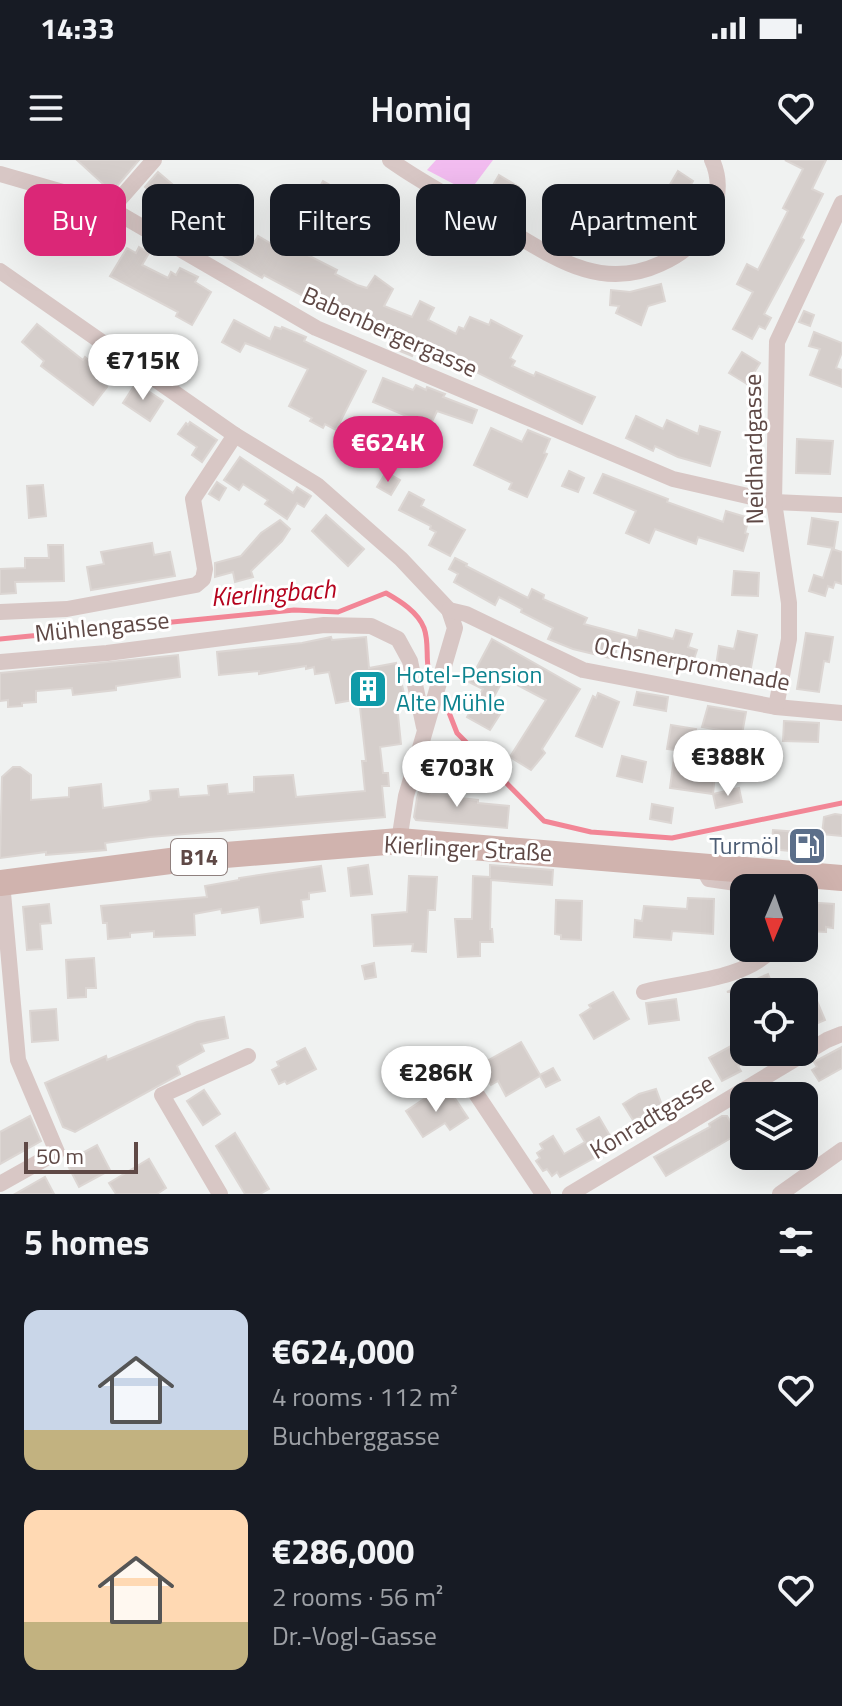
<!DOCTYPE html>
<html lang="en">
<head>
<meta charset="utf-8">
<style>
  :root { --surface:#171b24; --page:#242831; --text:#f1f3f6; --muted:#9ea1a6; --accent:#db2777 }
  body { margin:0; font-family:"Titillium Web",sans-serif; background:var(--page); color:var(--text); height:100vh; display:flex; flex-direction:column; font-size:30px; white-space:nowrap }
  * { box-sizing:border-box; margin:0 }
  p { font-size:26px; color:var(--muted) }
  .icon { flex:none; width:44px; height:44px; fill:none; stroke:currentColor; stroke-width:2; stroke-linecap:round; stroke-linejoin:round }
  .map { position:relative; height:1034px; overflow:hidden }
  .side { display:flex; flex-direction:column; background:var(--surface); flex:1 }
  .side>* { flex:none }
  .top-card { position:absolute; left:24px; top:24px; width:794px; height:72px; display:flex; gap:16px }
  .needle { width:52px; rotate:182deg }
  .tools { position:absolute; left:730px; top:714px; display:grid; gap:16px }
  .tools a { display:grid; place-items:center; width:88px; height:88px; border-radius:16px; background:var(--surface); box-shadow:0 8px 32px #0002; font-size:40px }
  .scale { position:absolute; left:24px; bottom:20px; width:114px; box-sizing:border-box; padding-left:8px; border:4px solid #5f4946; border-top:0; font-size:22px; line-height:28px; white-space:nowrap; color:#5f4946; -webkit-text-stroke:6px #fff; paint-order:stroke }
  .price { position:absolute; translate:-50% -68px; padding:0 18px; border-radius:28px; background:#fff; color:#222; font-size:26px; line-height:52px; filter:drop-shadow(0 2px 4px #0008) }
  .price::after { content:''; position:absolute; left:50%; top:48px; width:24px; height:18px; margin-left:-12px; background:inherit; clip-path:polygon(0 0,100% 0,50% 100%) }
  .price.on { background:var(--accent); color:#fff }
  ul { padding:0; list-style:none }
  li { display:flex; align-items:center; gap:24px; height:200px; padding:0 24px }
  li span { display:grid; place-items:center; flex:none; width:224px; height:160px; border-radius:16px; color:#555 }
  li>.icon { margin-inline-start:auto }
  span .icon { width:96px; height:96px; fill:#fffc; stroke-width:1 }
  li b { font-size:34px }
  h2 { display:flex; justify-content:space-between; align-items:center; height:96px; padding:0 24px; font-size:34px }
  .pill { padding:0 28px; border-radius:16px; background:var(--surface); box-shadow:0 8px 32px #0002; font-size:28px; line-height:72px }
  .pill.on { background:var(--accent); color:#fff }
  .status { display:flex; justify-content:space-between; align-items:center; height:56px; padding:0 40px; background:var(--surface); direction:ltr }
  .status svg { height:22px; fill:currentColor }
  header { display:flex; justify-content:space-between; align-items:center; height:104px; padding:0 24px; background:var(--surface); font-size:36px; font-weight:600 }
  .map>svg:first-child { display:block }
</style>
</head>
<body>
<div class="status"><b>14:33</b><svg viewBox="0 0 49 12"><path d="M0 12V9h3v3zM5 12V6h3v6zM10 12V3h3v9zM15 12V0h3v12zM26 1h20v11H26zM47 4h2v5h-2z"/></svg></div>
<header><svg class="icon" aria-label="menu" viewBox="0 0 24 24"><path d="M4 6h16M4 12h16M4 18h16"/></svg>Homiq<svg class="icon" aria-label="heart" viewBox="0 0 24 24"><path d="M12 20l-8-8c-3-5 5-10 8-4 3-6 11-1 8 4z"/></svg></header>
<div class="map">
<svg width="842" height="1034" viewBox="0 0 842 1034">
  <rect width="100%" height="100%" fill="#f0f2f1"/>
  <polygon fill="#f2bcf0" points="436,0 493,0 469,32 427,10"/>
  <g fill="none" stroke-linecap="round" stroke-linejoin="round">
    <g stroke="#f28696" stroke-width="5">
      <path d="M0 479 294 450 338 452 386 433C400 441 418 452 424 468 431 487 422 508 435 524"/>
      <polyline points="441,532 457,573 544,661 591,672 672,678 842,643"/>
    </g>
  </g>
  <g fill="#d5cecb" stroke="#dcd6d3" stroke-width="2">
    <polygon points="77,0 139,0 112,32"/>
    <polygon points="785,0 826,0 812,29 823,34 801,78 804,80 764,154 771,158 765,169 759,166 752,179 733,169 753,132 737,124 747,104 758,110 788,51 783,48 803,9"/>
    <polygon points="678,11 693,21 690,26 694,28 680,48 666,40 669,36 665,33"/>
    <polygon points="158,12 186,36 199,43 207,30 218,37 212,45 227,56 223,62 255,82 258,76 280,89 281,85 290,91 292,87 337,110 335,114 357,125 367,128 375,116 393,129 384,146 412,157 420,141 434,148 428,160 456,174 459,167 464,169 470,157 489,165 491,160 522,176 510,198 515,201 512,206 534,216 536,212 595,237 582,264 460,204 458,209 415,189 412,196 390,187 394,180 352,160 353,157 333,147 331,151 264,115 262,118 219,93 154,45 159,40 145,27"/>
    <polygon points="499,15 519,27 508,45 488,34"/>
    <polygon points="323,21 341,31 344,26 367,39 363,46 384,57 372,80 349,67 345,73 328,64 331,59 309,46"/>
    <polygon points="585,46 620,70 603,94 587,90 578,84 569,69"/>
    <polygon points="650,53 663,61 657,70 662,73 646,88 632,79"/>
    <polygon points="139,87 149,93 142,105 168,118 171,112 176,115 180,108 198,117 195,122 211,132 192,165 176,156 178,152 110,116 127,88 136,93"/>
    <polygon points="661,124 665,141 648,146 641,165 616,153 619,146 610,145 611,130 630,132"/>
    <polygon points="804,151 814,155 810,166 799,162"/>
    <polygon points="234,160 270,179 275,167 281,169 282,167 306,177 304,181 366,211 336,270 325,264 323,268 310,261 312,258 289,246 308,209 253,186 245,183 240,192 222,182"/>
    <polygon points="37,164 83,200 85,197 105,214 99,221 107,227 93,245 41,206 44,201 22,182"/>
    <polygon points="814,172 842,183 842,192 836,208 842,210 842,227 810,215 820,189 809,186"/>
    <polygon points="742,192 760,203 747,224 729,213"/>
    <polygon points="383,218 413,230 416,225 426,230 427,227 445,234 443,237 477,250 472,263 437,251 430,266 373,242"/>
    <polygon points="136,223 163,241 150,261 123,243"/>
    <polygon points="636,256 663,269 667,260 698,274 700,266 720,272 710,306 678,297 655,286 653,291 626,278"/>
    <polygon points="190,262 217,280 202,302 192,295 197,287 178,274 186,263 188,265"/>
    <polygon points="491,268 522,282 528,270 550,279 544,293 547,294 527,337 509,329 512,323 474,305"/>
    <polygon points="360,271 374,277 372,282 376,284 368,305 349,297"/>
    <polygon points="797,279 833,281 830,314 796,313"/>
    <polygon points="240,297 293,333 297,327 311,336 304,347 297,343 287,359 265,344 268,340 243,324 239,330 224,320"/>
    <polygon points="569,311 584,318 578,332 562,326"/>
    <polygon points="386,312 400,320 391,335 377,327"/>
    <polygon points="603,314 668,339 667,342 723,362 726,351 749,358 745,373 748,374 743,391 698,377 696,384 655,369 649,383 626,373 636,351 594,333"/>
    <polygon points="217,322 226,328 219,340 209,334"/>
    <polygon points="43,325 46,356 29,358 27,326"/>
    <polygon points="409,332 424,340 421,346 465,370 450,396 429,385 436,372 430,369 431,366 399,350"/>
    <polygon points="326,355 364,389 348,406 312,371"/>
    <polygon points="812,358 838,362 834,388 808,384"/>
    <polygon points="280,360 290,369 282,381 251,411 253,417 235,422 233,412 215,417 215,403 241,396 261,373"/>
    <polygon points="152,383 154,395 170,392 175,416 91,430 87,407 104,404 101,392"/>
    <polygon points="48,385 63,385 64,421 15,422 16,433 0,434 0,409 25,408 25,398 49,398"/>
    <polygon points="832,389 842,392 842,424 835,422 833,428 828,426 825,436 809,431 814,415 823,418"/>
    <polygon points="455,398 467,404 466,406 528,438 532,429 544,435 543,439 587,458 584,464 637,478 639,470 673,479 676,470 692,474 688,487 697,490 690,511 666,503 667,498 618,484 614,499 573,489 548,479 553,468 521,452 522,449 499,437 495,445 454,422 458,414 449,409"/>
    <polygon points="734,411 759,413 758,436 732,435"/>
    <polygon points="738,471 757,475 750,513 716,506 719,486 734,489"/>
    <polygon points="806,473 833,477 829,502 824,501 819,532 797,529"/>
    <polygon points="331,477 332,480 366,477 369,508 396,503 397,512 399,511 406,543 397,545 401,584 380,587 383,613 388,613 389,626 382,626 385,657 150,677 105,683 106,690 46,695 46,692 0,698 2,617 13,607 20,607 31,615 31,640 69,637 69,628 101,624 103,648 147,642 151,640 150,631 178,629 179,637 209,635 208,626 227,624 228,634 254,632 254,617 293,615 296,637 365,631 362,601 366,601 359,539 336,543 329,512 315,514 314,507 306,509 306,506 259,514 259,511 219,515 217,492 302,483"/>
    <polygon points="492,479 580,529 542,589 545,593 531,610 510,597 546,540 504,518 490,544 502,551 490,570 467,557 483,529 469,522"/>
    <polygon points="178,495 180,517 116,526 116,530 73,535 72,528 36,531 36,542 22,543 22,546 8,547 8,540 0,541 0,513"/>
    <polygon points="637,532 668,537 666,551 634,545"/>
    <polygon points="598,533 619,542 602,587 576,576 593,536 596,538"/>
    <polygon points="708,546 746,552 742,574 702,567"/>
    <polygon points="784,561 819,563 818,582 783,581"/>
    <polygon points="671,565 696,569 688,612 715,615 713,634 670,628 675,590 667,589"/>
    <polygon points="622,596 646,602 642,622 617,616"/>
    <polygon points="427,604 431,605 430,634 450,635 450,637 478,640 478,643 509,646 507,668 416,660 414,657 417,638"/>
    <polygon points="739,628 742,642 716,648 713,634"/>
    <polygon points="652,644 673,648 671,663 650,659"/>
    <polygon points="835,654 842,655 842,676 822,674 824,657"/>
    <polygon points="773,670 812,673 810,693 771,689"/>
    <polygon points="368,705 372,734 351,736 348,708"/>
    <polygon points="490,705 553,710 552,725 491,720 490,769 492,769 493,782 480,782 480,796 458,797 455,759 472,759 473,716 490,717"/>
    <polygon points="321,706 325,731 309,733 309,739 301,740 303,757 261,763 259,747 222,753 221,749 194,754 195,775 154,777 154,771 130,773 130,777 108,779 107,763 103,763 101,746 207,737 205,726 239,720 239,718"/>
    <polygon points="409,716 437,717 435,750 428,750 426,792 412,791 413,784 374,786 372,755 407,752"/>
    <polygon points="688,738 714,739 713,774 672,771 671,780 634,777 635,760 642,761 644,746 687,749"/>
    <polygon points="556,740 582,741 581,780 561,779 561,775 555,774"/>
    <polygon points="804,742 834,744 833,768 826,767 826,772 807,771 808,765 804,765"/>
    <polygon points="49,744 51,763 40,764 42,789 27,790 23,747"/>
    <polygon points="94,798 96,828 86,828 86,837 68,838 66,800"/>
    <polygon points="374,803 376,817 365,819 362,806"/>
    <polygon points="768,814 775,832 727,832"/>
    <polygon points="613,832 629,859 594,879 580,855 591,848 589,845"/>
    <polygon points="814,834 825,860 804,869 804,839"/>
    <polygon points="676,839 679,860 649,864 646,843"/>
    <polygon points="56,849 58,880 32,882 30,851"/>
    <polygon points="224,857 228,878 201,884 204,891 177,906 180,914 75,972 63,967 45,923 106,896 107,900 197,862"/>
    <polygon points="744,879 744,892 772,892 738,906 741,911 722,921 709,898"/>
    <polygon points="521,882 540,915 553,908 560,920 546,927 540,916 506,936 498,921 491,925 480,905"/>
    <polygon points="842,887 842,908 819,921 812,910 817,907 814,902"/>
    <polygon points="305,888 316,909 287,924 285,921 279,924 272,910 279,906 277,902"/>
    <polygon points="656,929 663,948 633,960 623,944 639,934"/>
    <polygon points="204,930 220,954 203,965 187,941"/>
    <polygon points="436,931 442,941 452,934 468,958 450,970 445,963 423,977 406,951"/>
    <polygon points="30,956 41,981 0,1004 0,972"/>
    <polygon points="722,956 727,956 738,974 666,1016 654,997 710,967 709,964"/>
    <polygon points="599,957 613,981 593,993 596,997 560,1017 557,1012 552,1016 547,1009 543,1011 536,1001 540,998 537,993 543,989 540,984 553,976 564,994 585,982 577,969"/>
    <polygon points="235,973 269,1029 260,1034 245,1034 216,986"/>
    <polygon points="97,985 110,1010 79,1027 66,1002"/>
    <polygon points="149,999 166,1028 157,1034 116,1034 109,1023"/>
    <polygon points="45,1017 54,1034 15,1034"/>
  </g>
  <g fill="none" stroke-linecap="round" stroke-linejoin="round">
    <g stroke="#d8c7c5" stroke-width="16">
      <path d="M390 0C422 23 457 41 491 60 546 91 595 134 660 104 676 97 689 88 699 75 716 54 724 26 712 0"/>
      <polyline points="0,14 87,39 111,49 316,168 673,319 774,342 842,345"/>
      <polyline points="111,49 154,0"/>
      <polyline points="0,111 235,275 317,325 401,399 449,450 455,468 406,636 399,681"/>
      <polyline points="449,450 466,454 583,510 776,547 842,553"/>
      <polyline points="0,452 67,449 196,425 203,419 205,409 193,339 235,275"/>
      <polyline points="0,502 107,493 324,465 371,466 398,479 410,501 424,567"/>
      <polyline points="776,547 789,479 789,443 774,342 777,182 842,43"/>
      <polyline points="704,710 709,719 769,728"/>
      <path d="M644 832C686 821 742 821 774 788"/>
      <polyline points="467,920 543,1034"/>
      <polyline points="0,1024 57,992 18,900 2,722"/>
      <polyline points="220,1034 162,935 248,896"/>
      <polyline points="570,1034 827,880 842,874"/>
      <polyline points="780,1034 842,990"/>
    </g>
    <polyline stroke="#d0b3ae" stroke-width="26" points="0,723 201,697 399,681 842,718"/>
  </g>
  <defs>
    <g id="building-square" transform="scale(2)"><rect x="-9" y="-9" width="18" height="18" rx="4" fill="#0f9aa8" stroke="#fff"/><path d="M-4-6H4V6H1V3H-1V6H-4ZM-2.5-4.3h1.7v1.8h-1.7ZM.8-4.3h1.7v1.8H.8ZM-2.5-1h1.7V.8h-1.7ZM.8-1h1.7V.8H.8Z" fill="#fff"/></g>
    <g id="fuel-square" transform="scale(2)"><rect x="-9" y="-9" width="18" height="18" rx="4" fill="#5c6f8a" stroke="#fff"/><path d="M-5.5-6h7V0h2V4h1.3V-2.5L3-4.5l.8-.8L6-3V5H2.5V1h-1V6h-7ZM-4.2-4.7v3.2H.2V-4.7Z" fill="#fff"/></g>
  </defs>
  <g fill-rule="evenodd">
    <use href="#building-square" x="368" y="529"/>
    <use href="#fuel-square" x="807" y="686"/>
  </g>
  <g text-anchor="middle" stroke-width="6" stroke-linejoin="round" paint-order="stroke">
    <rect fill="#fff" stroke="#8f807e" stroke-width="2" x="171" y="679" width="56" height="36" rx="6"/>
    <g font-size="22" font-weight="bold" fill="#5f4946">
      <text x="199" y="705">B14</text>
    </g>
    <g font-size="24" fill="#5f4946" stroke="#fff">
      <text transform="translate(390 172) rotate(24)" y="8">Babenbergergasse</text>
      <text transform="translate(754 289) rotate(-91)" y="8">Neidhardgasse</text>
      <text transform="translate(102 467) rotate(-6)" y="8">Mühlengasse</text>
      <text transform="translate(692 504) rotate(11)" y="8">Ochsnerpromenade</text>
      <text transform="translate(468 689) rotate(3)" y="8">Kierlinger Straße</text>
      <text transform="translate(652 957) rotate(-31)" y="8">Konradtgasse</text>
    </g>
    <g font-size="24" fill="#0d838f" stroke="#fff" text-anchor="start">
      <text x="396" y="523">Hotel-Pension<tspan x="396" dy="28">Alte Mühle</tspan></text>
    </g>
    <g font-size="24" fill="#4e5e75" stroke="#fff" text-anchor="end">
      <text x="779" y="694">Turmöl</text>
    </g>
    <g font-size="26" font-style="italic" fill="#b5031d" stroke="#fff">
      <text transform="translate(273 433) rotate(-4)" y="9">Kierlingbach</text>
    </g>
  </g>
</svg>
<div class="tools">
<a><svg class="needle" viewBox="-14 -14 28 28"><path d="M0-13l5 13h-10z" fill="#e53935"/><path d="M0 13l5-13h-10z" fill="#9ea1a6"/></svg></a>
<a><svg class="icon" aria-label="locate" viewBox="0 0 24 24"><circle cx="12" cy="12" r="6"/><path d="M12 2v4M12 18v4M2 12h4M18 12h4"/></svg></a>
<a><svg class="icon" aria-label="layers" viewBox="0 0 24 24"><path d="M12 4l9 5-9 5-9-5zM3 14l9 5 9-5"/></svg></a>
</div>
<div class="scale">50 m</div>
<b class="price" style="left:143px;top:242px">€715K</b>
<b class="price on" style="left:388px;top:324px">€624K</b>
<b class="price" style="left:728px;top:638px">€388K</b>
<b class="price" style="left:457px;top:649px">€703K</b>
<b class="price" style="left:436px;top:954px">€286K</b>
<div class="top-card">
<a class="pill on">Buy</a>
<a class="pill">Rent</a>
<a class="pill">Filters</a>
<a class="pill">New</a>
<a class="pill">Apartment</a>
</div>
</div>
<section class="side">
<h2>5 homes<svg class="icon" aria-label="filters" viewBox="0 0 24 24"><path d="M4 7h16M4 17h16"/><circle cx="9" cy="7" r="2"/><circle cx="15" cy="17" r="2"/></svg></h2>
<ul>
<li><span style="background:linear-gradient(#c9d6e8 75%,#c2b280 0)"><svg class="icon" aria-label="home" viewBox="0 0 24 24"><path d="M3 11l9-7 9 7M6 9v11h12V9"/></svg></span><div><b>€624,000</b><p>4 rooms · 112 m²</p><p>Buchberggasse</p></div><svg class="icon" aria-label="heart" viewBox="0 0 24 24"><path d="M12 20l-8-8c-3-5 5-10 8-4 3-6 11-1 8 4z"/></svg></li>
<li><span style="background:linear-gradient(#ffd9b3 70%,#c2b280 0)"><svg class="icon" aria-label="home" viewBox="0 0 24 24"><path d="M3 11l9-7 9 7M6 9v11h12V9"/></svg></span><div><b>€286,000</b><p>2 rooms · 56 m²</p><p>Dr.-Vogl-Gasse</p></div><svg class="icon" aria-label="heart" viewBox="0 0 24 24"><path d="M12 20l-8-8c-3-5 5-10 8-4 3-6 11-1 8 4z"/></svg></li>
</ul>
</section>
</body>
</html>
